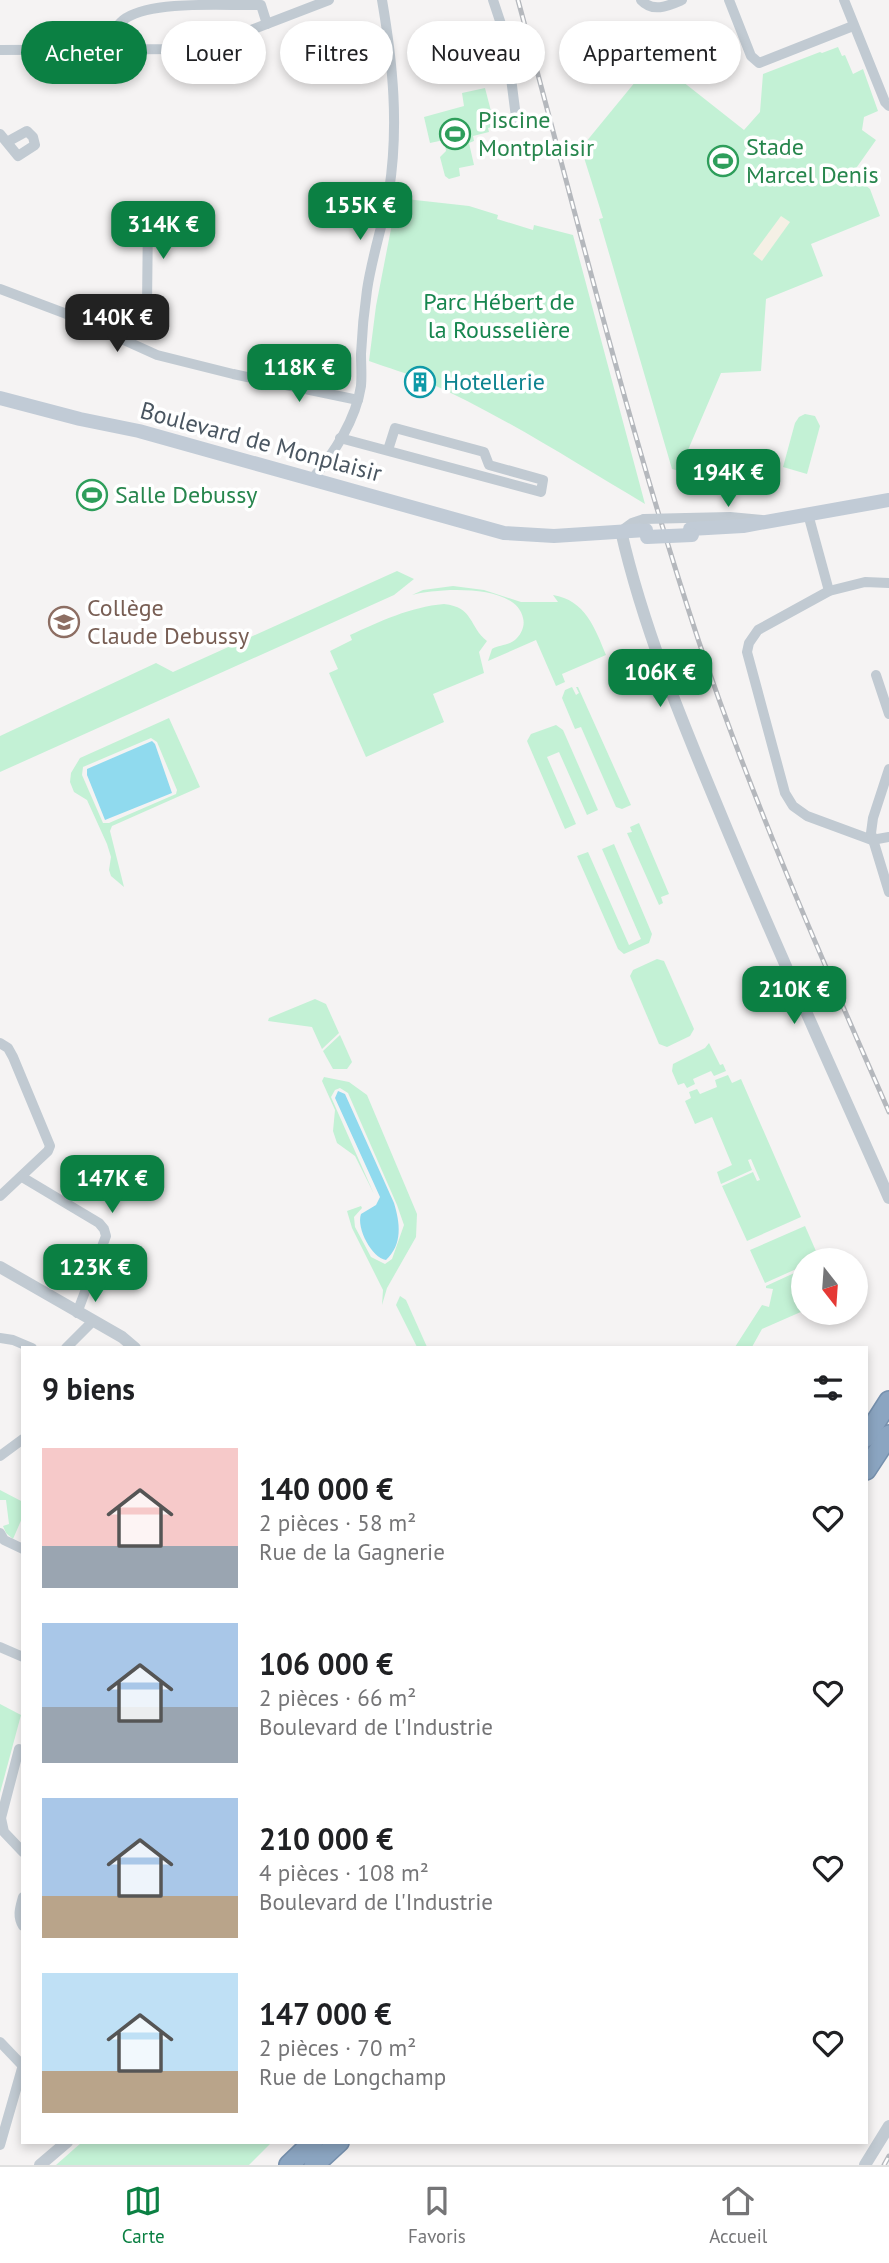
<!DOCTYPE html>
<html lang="fr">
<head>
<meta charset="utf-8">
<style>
  :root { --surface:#fff; --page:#f2f2f2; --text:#202124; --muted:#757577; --line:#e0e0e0; --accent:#0b8043 }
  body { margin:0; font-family:"PT Sans",sans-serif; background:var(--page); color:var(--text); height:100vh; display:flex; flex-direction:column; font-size:26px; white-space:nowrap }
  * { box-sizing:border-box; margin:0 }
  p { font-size:23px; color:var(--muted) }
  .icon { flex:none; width:38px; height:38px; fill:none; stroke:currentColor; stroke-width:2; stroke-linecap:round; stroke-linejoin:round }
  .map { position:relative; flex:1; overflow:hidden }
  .details { position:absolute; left:21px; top:1346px; width:847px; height:798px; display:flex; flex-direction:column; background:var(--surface); border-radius:0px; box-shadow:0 4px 10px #0003 }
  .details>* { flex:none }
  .banner { position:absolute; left:21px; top:21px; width:847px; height:63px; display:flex; gap:14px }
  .needle { width:46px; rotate:163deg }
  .controls { position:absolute; left:791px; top:1248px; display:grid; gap:14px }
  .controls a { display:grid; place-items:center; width:77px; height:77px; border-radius:50%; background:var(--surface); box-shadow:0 4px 10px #0003; font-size:35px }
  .price { position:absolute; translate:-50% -60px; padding:0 16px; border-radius:14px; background:var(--accent); color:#fff; font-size:23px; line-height:46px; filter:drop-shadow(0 2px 4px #0008) }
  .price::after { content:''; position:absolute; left:50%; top:42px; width:21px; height:16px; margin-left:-10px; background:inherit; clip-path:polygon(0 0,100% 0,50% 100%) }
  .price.selected { background:#222; color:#fff }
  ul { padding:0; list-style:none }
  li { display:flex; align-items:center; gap:21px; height:175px; padding:0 21px }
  li span { display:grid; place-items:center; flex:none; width:196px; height:140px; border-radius:0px; color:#555 }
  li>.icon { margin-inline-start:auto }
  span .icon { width:84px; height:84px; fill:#fffc; stroke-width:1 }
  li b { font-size:30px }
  h2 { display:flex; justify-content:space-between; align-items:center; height:84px; padding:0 21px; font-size:30px }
  .chip { padding:0 24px; border-radius:32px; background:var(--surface); box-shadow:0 4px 10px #0003; font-size:24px; line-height:63px }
  .chip.selected { background:var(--accent); color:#fff }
  .tabs { display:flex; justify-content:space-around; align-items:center; height:98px; border-top:2px solid var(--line); background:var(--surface); font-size:19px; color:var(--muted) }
  .tabs a { display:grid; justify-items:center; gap:4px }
  .tabs .selected { color:var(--accent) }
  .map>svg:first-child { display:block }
</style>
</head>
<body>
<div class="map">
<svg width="889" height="2165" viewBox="0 0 889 2165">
  <rect width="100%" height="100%" fill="#f5f3f3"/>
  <g fill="#c3f1d5" fill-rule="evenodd">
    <polygon points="838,47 842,56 845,55 853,74 863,69 878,111 864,117 862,130 876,140 852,174 870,189 880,216 811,244 823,276 766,299 761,371 721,373 679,471 672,469 599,219 603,218 581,148 654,59 744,130 760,112 763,74 820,52 822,53"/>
    <polygon points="485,88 492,115 496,114 497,117 493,118 495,126 488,128 489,132 473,136 474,141 469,143 474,165 459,168 460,176 449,179 445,176 440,157 446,151 444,140 430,143 424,117 464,106 462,93"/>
    <path d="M397 198 469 206 498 215 497 219 533 230 534 225 573 235 645 504C574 462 500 414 425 381 407 373 388 368 369 361L376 306Z"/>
    <polygon points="805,414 815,416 820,426 807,474 783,467 795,423 799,417"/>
    <polygon points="397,571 414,579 394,595 0,772 0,736 156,663 173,672"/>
    <path d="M453 586 484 590 521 602H558L553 595C585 600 595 628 606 655L562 674 565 682 556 686 536 640 488 661 492 649C500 644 510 646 517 638 522 633 525 625 523 618 516 583 437 588 412 595L423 590Z"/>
    <path d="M444 604C474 607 469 627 487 641L479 652 484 673 433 694 444 722 366 757 329 673 338 669 330 651 352 640 350 635C381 621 410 607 444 604Z"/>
    <polygon points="572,687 576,695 579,693 576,687 578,687 631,805 622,809 616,807 581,727 575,729 562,698 565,690"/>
    <path d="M169 718 200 787 112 826 110 831 124 887 111 876 109 870 111 857 107 844 87 800 74 792 70 782 71 773 80 758ZM151 738 157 742 177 790 176 794 109 823H103L82 775 83 767Z"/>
    <polygon points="556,725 563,730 598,810 587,815 559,752 547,757 576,824 565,829 527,741 531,734"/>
    <polygon points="639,823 669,894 661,897 663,903 659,905 627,833 632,832 630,827"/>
    <polygon points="614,844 652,934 649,943 624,954 618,949 577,856 588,852 629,945 641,939 602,849"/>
    <polygon points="657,959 664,961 694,1029 690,1036 667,1047 659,1044 630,976 633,970"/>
    <polygon points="315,999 326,1004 339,1033 322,1049 312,1027 268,1021 269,1018"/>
    <polygon points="340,1035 352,1062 347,1069 333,1069 323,1051"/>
    <polygon points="709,1043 720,1065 723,1064 726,1071 714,1076 711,1071 693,1079 695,1084 687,1088 684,1083 678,1085 672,1071 673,1064 705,1048"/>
    <polygon points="728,1075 732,1083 741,1079 801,1217 747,1241 722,1186 753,1172 757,1181 760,1180 751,1159 748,1160 752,1170 721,1184 717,1172 732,1165 712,1117 695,1124 685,1101 691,1098 689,1092 697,1089 700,1094 717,1087 715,1080"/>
    <polygon points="324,1077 349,1082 367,1095 417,1214 416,1237 387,1288 382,1305 383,1290 352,1228 347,1211 361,1206 362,1208 354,1217 355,1227 371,1257 385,1264 392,1259 404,1225 397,1205 348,1093 340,1088 335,1090 331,1097 374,1194 355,1156 337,1143 333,1131 335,1110 322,1081"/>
    <polygon points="805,1226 819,1258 803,1260 803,1266 765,1283 750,1250"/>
    <polygon points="803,1269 803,1311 762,1329 752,1347 735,1347 762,1305 769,1307 773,1289 766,1288 766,1286"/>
    <polygon points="400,1296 406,1300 427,1347 417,1347 396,1305"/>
    <polygon points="0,1490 23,1502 23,1516 13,1539 6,1533 3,1526 9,1524 6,1500 0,1500"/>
    <polygon points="0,1704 21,1715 0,1793"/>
    <polygon points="82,2142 272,2142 249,2165 56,2165"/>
  </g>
  <polygon fill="#f5f0e5" points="781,216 790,222 762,261 753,254"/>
  <g fill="#90daee">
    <polygon points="152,741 155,744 172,793 105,820 87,775 87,769"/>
    <path d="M338 1091 345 1094 394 1203C400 1223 403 1244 386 1260 372 1258 356 1228 361 1214L376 1205 380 1197 335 1098Z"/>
  </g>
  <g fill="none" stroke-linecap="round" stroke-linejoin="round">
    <g stroke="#7690ad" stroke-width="22">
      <g id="motorway">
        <polyline points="866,1437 889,1401"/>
        <polyline points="866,1470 889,1435"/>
        <polyline points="289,2165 313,2142"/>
        <polyline points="314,2165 339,2142"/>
      </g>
    </g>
    <g stroke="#c1cad2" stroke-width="10">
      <polyline points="493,0 506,39 517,125"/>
      <path d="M641 0C653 13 668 6 682 0"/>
      <polyline points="729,0 751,56 759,63 853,26"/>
      <polyline points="844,0 885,102 889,106"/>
      <polyline points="0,50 189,49 220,42 329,0"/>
      <path d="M107 50C110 38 115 25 126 18 156 0 224 6 261 5L267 24"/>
      <polyline points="0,134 18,156 35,145 33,137 27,131 7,142"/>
      <polyline points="0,289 64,313 157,355 233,374 358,400"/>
      <polyline points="117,337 132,307 147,306 148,216 124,222"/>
      <polyline points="340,438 541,492 543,480 489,465 484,452 395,428 388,450"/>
      <path d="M312 479C334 454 356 419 361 386 362 375 361 365 361 354 362 332 364 311 367 290 372 256 383 225 389 191 399 126 393 64 382 0"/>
      <polyline points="808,514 829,591"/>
      <polyline points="686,518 730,517 762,520"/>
      <polyline points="621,531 632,523 644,519"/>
      <polyline points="889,583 865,582 829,591 758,630 749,643 747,652 785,793 793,806 807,816 872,840 889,837"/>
      <polyline points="876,675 889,714"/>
      <polyline points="889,769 873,818 871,833 889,892"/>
      <polyline points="0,1043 8,1048 13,1057 50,1146 48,1151 0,1196"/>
      <polyline points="22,1177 99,1223 104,1229 106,1236 77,1313"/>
      <polyline points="0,1338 13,1340 32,1348"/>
      <polyline points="66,1348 93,1321"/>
      <polyline points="0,1456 23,1439"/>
      <polyline points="0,1533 4,1540 23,1549"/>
      <polyline points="0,1647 23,1657"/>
      <polyline points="19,1749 1,1818 4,1832 23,1852"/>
      <path d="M23 1897C20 1908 17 1916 23 1926"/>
      <polyline points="0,2042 22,2065"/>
      <polyline points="0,2145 23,2065"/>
    </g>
    <g stroke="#c1cad2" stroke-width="12">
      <path d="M621 531C643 627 681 719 719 810 773 941 832 1069 889 1198"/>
      <polyline points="0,1267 122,1337 135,1348"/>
      <polyline points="40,2165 67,2142"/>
      <polyline points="865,2165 889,2126"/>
    </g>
    <g stroke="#c1cbd6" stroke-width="14">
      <polyline points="0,398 80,419 139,431 504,533 554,536 646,530"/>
      <polyline points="690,529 743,526 889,500"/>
    </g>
    <use href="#motorway" stroke="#8ba5c1" stroke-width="19"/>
    <g stroke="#b5b8bd" stroke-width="5">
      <g id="rail">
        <path d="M518 0C576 214 629 431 699 642 753 802 821 957 889 1112"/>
        <polyline points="884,2165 889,2156"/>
      </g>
    </g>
    <use href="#rail" stroke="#fff" stroke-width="2.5" stroke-dasharray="8" stroke-linecap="butt"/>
    <polyline stroke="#c1cad2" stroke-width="10" points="644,519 686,518"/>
    <polyline stroke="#c1cbd6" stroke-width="14" points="647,537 692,535"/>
  </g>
  <defs>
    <g id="stadium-ring" transform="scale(1.575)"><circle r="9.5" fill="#fff" stroke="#2e9e5b" stroke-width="1.5"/><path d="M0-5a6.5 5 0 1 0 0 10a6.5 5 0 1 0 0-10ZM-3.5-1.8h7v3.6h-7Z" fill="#2e9e5b"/></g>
    <g id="building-ring" transform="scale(1.575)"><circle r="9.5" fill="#fff" stroke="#0f9aa8" stroke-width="1.5"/><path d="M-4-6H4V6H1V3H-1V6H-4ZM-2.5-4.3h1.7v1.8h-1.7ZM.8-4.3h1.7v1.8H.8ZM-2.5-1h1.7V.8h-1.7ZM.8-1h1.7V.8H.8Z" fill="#0f9aa8"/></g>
    <g id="school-ring" transform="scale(1.575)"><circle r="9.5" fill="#fff" stroke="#8d6e63" stroke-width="1.5"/><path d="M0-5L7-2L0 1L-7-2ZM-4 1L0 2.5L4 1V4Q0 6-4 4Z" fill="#8d6e63"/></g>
  </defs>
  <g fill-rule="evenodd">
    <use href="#stadium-ring" x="455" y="134"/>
    <use href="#stadium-ring" x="723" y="161"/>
    <use href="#building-ring" x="420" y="382"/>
    <use href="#stadium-ring" x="92" y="495"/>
    <use href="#school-ring" x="64" y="622"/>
  </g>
  <g text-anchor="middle" stroke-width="7" stroke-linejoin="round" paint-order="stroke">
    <g font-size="24" fill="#27864d" stroke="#fff" text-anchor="start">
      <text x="478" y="128">Piscine<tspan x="478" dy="28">Montplaisir</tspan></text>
      <text x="746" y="155">Stade<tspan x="746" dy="28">Marcel Denis</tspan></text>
      <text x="115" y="503">Salle Debussy</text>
    </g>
    <g font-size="24" fill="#17864f" stroke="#fff">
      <text x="499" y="310">Parc Hébert de<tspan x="499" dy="28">la Rousselière</tspan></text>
    </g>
    <g font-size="24" fill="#0d838f" stroke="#fff" text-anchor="start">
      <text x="443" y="390">Hotellerie</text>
    </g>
    <g font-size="24" fill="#4a5661" stroke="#fff">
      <text transform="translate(261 442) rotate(15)" y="8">Boulevard de Monplaisir</text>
    </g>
    <g font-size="24" fill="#785e54" stroke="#fff" text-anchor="start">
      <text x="87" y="616">Collège<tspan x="87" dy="28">Claude Debussy</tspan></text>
    </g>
  </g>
</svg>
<div class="controls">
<a><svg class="needle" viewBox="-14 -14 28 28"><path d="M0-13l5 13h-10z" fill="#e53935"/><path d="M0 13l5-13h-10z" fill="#757577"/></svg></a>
</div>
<b class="price" style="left:360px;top:242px">155K €</b>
<b class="price" style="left:163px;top:261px">314K €</b>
<b class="price selected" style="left:117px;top:354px">140K €</b>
<b class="price" style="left:299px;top:404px">118K €</b>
<b class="price" style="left:728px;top:509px">194K €</b>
<b class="price" style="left:660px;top:709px">106K €</b>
<b class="price" style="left:794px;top:1026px">210K €</b>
<b class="price" style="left:112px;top:1215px">147K €</b>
<b class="price" style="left:95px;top:1304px">123K €</b>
<div class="banner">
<a class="chip selected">Acheter</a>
<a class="chip">Louer</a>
<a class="chip">Filtres</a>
<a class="chip">Nouveau</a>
<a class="chip">Appartement</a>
</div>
<section class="details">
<h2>9 biens<svg class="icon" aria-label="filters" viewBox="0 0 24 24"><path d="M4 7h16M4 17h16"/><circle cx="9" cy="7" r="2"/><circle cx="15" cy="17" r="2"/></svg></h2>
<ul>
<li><span style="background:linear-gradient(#f6c9c9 70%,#9aa5b1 0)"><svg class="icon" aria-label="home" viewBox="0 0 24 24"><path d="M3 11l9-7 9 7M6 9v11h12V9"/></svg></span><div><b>140 000 €</b><p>2 pièces · 58 m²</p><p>Rue de la Gagnerie</p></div><svg class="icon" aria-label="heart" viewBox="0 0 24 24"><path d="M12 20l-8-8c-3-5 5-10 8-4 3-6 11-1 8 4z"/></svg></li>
<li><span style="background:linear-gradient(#a9c7e8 60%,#9aa5b1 0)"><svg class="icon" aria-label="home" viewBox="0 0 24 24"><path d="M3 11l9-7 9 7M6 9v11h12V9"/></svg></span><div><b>106 000 €</b><p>2 pièces · 66 m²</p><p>Boulevard de l'Industrie</p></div><svg class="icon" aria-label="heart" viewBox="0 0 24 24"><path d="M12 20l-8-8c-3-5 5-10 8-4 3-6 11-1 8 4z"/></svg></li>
<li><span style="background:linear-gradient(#a9c7e8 70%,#b9a48a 0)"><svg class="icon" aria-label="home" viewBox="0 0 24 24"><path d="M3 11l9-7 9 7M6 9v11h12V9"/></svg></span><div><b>210 000 €</b><p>4 pièces · 108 m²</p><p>Boulevard de l'Industrie</p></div><svg class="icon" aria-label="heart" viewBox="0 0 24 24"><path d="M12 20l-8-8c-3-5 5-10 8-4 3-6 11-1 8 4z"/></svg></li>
<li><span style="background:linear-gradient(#bfe0f5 70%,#b9a48a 0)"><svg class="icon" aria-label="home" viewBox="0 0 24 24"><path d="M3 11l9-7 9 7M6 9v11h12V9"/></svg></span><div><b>147 000 €</b><p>2 pièces · 70 m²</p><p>Rue de Longchamp</p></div><svg class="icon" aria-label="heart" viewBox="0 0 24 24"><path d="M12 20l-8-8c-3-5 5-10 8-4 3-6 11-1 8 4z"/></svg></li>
</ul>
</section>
</div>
<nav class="tabs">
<a class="selected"><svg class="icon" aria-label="map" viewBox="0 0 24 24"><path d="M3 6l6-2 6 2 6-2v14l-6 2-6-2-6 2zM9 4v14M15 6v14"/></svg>Carte</a>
<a><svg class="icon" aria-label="saved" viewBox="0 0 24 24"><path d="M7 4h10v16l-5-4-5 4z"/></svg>Favoris</a>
<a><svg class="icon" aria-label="home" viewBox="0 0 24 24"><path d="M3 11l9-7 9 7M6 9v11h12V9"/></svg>Accueil</a>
</nav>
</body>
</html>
